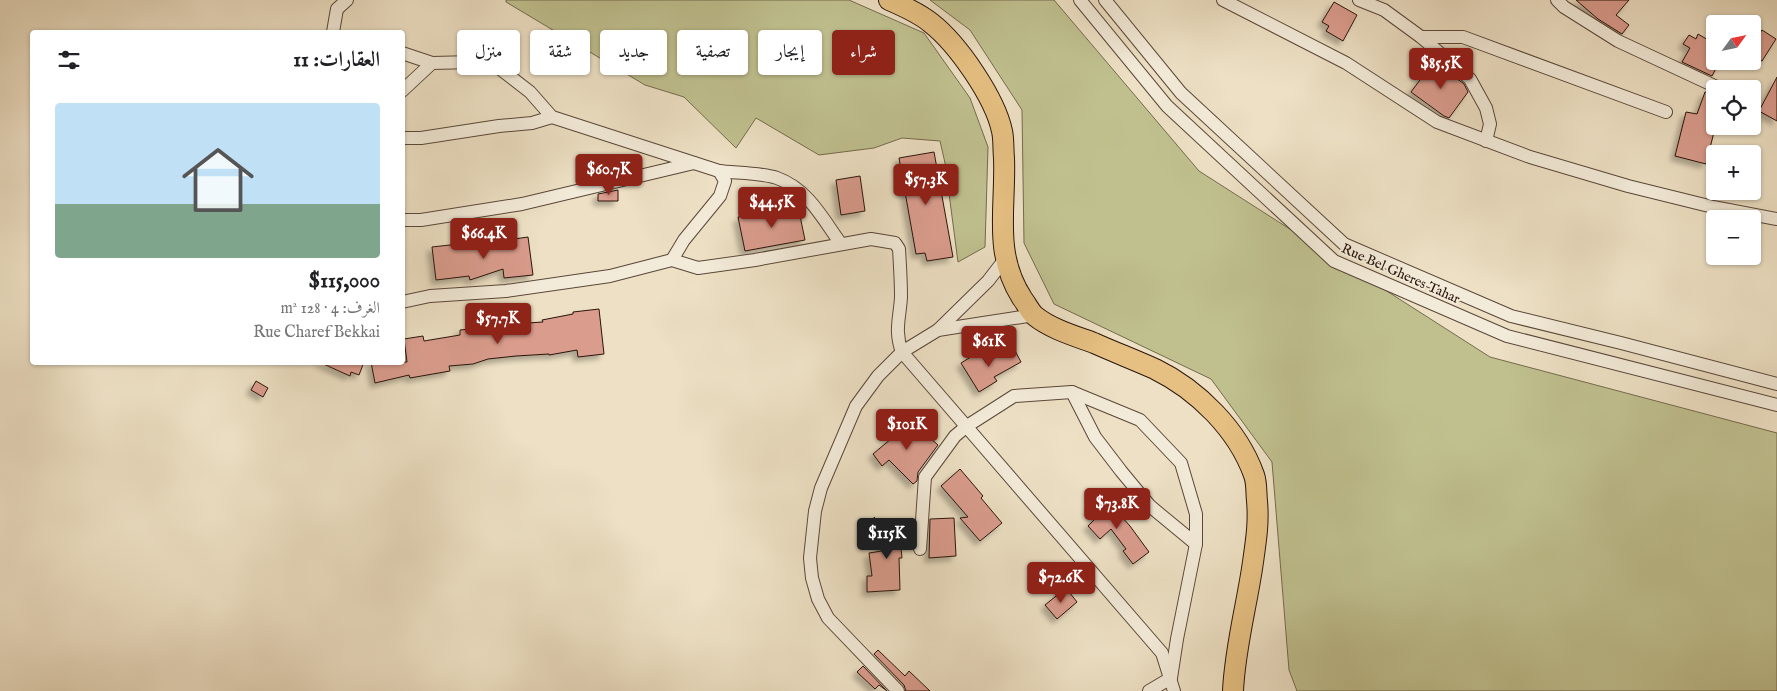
<!DOCTYPE html>
<html lang="ar">
<head>
<meta charset="utf-8">
<style>
  :root { --surface:#fff; --page:#f2f2f2; --text:#202124; --muted:#757577; --line:#e0e0e0; --accent:#8f2418 }
  body { margin:0; font-family:"IM FELL English",Amiri,serif; background:var(--page); color:var(--text); direction:rtl; height:100vh; display:flex; flex-direction:column; font-size:19px; white-space:nowrap }
  * { box-sizing:border-box; margin:0 }
  p { font-size:16px; color:var(--muted) }
  .icon { flex:none; width:28px; height:28px; fill:none; stroke:currentColor; stroke-width:2; stroke-linecap:round; stroke-linejoin:round }
  .map { position:relative; flex:1; overflow:hidden; direction:ltr }
  .drawer { position:absolute; left:30px; top:30px; width:375px; height:335px; display:flex; flex-direction:column; background:var(--surface); border-radius:5px; box-shadow:0 1px 4px #0004; direction:rtl }
  .drawer>* { flex:none }
  .guide { position:absolute; left:420px; top:30px; width:475px; height:45px; direction:rtl; display:flex; gap:10px }
  .needle { width:32px; rotate:57deg }
  .fabs { position:absolute; left:1706px; top:15px; display:grid; gap:10px }
  .fabs a { display:grid; place-items:center; width:55px; height:55px; border-radius:5px; background:var(--surface); box-shadow:0 1px 4px #0004; font-size:25px }
  .price { position:absolute; translate:-50% -42px; padding:0 11px; border-radius:5px; background:var(--accent); color:#fff; font-size:16px; line-height:32px; filter:drop-shadow(0 1px 2px #0008) }
  .price::after { content:''; position:absolute; left:50%; top:30px; width:15px; height:11px; margin-left:-8px; background:inherit; clip-path:polygon(0 0,100% 0,50% 100%) }
  .price.selected { background:#222; color:#fff }
  ul { padding:0; list-style:none }
  li { display:grid; align-content:center; gap:10px; height:265px; padding:0 25px }
  li+li { border-top:1px solid var(--line) }
  li span { display:grid; place-items:center; height:155px; border-radius:5px; color:#555 }
  li>.icon { margin-inline-start:auto }
  span .icon { width:90px; height:90px; fill:#fffc; stroke-width:1 }
  li b { font-size:21px }
  h2 { display:flex; justify-content:space-between; align-items:center; height:60px; padding:0 25px; font-size:21px }
  .chip { padding:0 18px; border-radius:5px; background:var(--surface); box-shadow:0 1px 4px #0004; font-size:18px; line-height:45px }
  .chip.selected { background:var(--accent); color:#fff }
  .map>svg:first-child { display:block }
</style>
</head>
<body>
<div class="map">
<svg width="1777" height="691" viewBox="0 0 1777 691">
  <defs>
    <filter id="shadow"><feDropShadow dx="-4.5" dy="4.5" stdDeviation="2.5" flood-color="#0004"/></filter>
  </defs>
  <rect width="100%" height="100%" fill="#ede0c4"/>
  <filter id="stains"><feTurbulence type="fractalNoise" baseFrequency=".004" numOctaves="4"/><feColorMatrix values="0 0 0 0 .2 0 0 0 0 .09 0 0 0 0 .02 0 0 0 .5 -.17"/></filter>
  <radialGradient id="worn" r=".72"><stop offset=".6" stop-color="#630" stop-opacity="0"/><stop offset="1" stop-color="#630" stop-opacity=".3"/></radialGradient>
  <g fill="#c0c08f" stroke="#746a4d">
    <polygon points="506,0 849,0 924,33 970,98 988,147 985,247 958,262 945,163 940,141 902,138 874,148 819,155 756,118 736,148 684,97 645,85 506,2"/>
    <polygon points="930,0 1054,0 1199,171 1490,357 1777,433 1777,691 1297,691 1289,670 1272,462 1211,379 1054,304 1024,243 1022,110 970,30"/>
  </g>
  <g fill="#da9c8d" stroke="#29140b" filter="url(#shadow)">
    <polygon points="1576,0 1629,0 1616,15 1629,25 1622,34 1598,19"/>
    <polygon points="1334,2 1357,15 1343,41 1326,31 1329,26 1322,22"/>
    <polygon points="1762,30 1776,39 1762,61 1752,54 1752,45"/>
    <polygon points="1698,34 1715,44 1715,61 1720,61 1712,76 1682,62 1690,48 1683,44 1689,35 1696,39"/>
    <polygon points="1434,61 1464,84 1468,92 1449,118 1444,116 1411,92"/>
    <polygon points="1777,77 1777,121 1759,111"/>
    <polygon points="1705,92 1715,96 1715,128 1706,164 1675,156 1686,112 1697,114"/>
    <polygon points="934,152 953,257 927,261 925,253 916,254 899,158"/>
    <polygon points="860,176 865,211 841,215 836,180"/>
    <polygon points="618,190 618,201 598,201 598,194"/>
    <polygon points="798,206 805,240 745,251 738,217"/>
    <polygon points="528,237 533,275 504,278 503,269 470,280 469,276 436,280 432,247 459,244 460,247"/>
    <polygon points="599,309 604,354 578,357 577,350 549,355 549,354 516,356 488,359 473,364 449,366 450,371 410,378 409,375 375,383 371,362 407,362 404,339 423,336 424,341 460,335 460,330 490,327 490,323 513,322 513,324 543,322 542,320 573,314 573,312"/>
    <polygon points="1013,347 1021,362 994,377 997,381 979,392 961,363 979,352 986,363"/>
    <polygon points="319,362 364,362 359,375 351,372 350,376"/>
    <polygon points="256,381 268,388 263,397 251,390"/>
    <polygon points="909,419 927,440 930,438 938,445 918,472 917,481 913,484 889,460 882,466 873,454 898,433 896,430"/>
    <polygon points="960,469 983,496 981,498 1002,523 980,541 960,518 968,517 941,486"/>
    <polygon points="1104,497 1130,526 1149,552 1133,564 1123,551 1126,549 1111,529 1100,539 1088,526 1096,518 1089,510"/>
    <polygon points="874,517 888,532 903,519 907,536 900,538 902,558 899,558 900,590 867,592 867,576 872,576 869,553 882,551"/>
    <polygon points="954,518 956,556 929,558 930,519"/>
    <polygon points="1066,588 1077,602 1057,619 1045,605"/>
    <polygon points="878,650 905,676 909,671 930,691 906,691 904,685 874,654"/>
    <polygon points="863,666 887,691 879,685 875,689 857,672"/>
  </g>
  <g fill="none" stroke-linecap="round" stroke-linejoin="round">
    <g stroke="#5a4739" stroke-width="14">
      <g id="street">
        <polyline points="1080,0 1167,106 1334,261 1507,336 1777,405"/>
        <polyline points="1105,0 1181,93 1344,244 1511,316 1621,343 1777,384"/>
        <polyline points="1223,0 1346,63 1437,122 1530,157 1628,186 1713,207 1777,219"/>
        <polyline points="1359,0 1384,10 1421,37 1470,79 1486,108 1490,124 1486,141"/>
        <polyline points="1557,0 1564,7 1618,41 1721,89"/>
        <polyline points="333,32 337,9 347,0"/>
        <polyline points="1421,37 1463,37 1666,112"/>
        <polyline points="402,53 432,63"/>
        <polyline points="402,91 432,63 474,62 499,68 530,92 552,117 719,171 725,181 720,196 684,240 672,260"/>
        <polyline points="1752,103 1754,104"/>
        <polyline points="402,138 421,138 499,126 532,123 552,117"/>
        <path d="M719 171C735 173 763 173 777 178 808 189 823 219 841 244"/>
        <polyline points="402,220 421,220 522,204 694,163"/>
        <path d="M402 302 430 296 506 291 610 276 672 260 698 268 755 260 871 239 895 243 899 249C900 265 901 281 901 297 900 317 894 331 902 352L1162 653 1174 691"/>
        <polyline points="938,330 988,281 1005,259"/>
        <polyline points="1072,392 1095,437 1121,471 1150,506 1196,544"/>
        <polyline points="920,549 925,477 955,436 967,426 1014,396 1072,392 1140,420 1181,463 1196,514 1196,544 1177,639 1171,678 1149,691"/>
        <polyline points="898,691 828,618 818,599 812,578 810,558 815,511 821,488 856,406 878,376 902,352 938,330 1034,315"/>
      </g>
    </g>
    <g stroke="#29140b" stroke-width="22">
      <path id="primary" d="M889 0C903 6 919 13 931 23 958 44 995 98 1002 131 1004 140 1003 149 1004 158 1006 208 993 253 1022 298 1026 303 1030 312 1035 316 1051 329 1075 336 1094 343 1114 352 1135 360 1155 369 1198 390 1238 430 1254 475 1257 483 1256 492 1257 501 1259 522 1256 541 1253 562 1247 605 1235 647 1233 691"/>
    </g>
    <use href="#street" stroke="#f3ebd9" stroke-width="12"/>
    <use href="#primary" stroke="#e6c082" stroke-width="20"/>
  </g>
  <g text-anchor="middle" stroke-width="4" stroke-linejoin="round" paint-order="stroke">
    <g font-size="14" fill="#29140b" stroke="#f3ebd9">
      <text transform="translate(1401 273) rotate(24)" y="5">Rue Bel Gheres Tahar</text>
    </g>
  </g>
  <rect width="100%" height="100%" filter="url(#stains)"/>
  <rect width="100%" height="100%" fill="url(#worn)"/>
</svg>
<div class="fabs">
<a><svg class="needle" viewBox="-14 -14 28 28"><path d="M0-13l5 13h-10z" fill="#e53935"/><path d="M0 13l5-13h-10z" fill="#757577"/></svg></a>
<a><svg class="icon" aria-label="locate" viewBox="0 0 24 24"><circle cx="12" cy="12" r="6"/><path d="M12 2v4M12 18v4M2 12h4M18 12h4"/></svg></a>
<a>+</a>
<a>−</a>
</div>
<b class="price" style="left:1441px;top:90px">$85.5K</b>
<b class="price" style="left:609px;top:196px">$60.7K</b>
<b class="price" style="left:926px;top:206px">$57.3K</b>
<b class="price" style="left:772px;top:229px">$44.5K</b>
<b class="price" style="left:484px;top:260px">$66.4K</b>
<b class="price" style="left:498px;top:345px">$57.7K</b>
<b class="price" style="left:989px;top:368px">$61K</b>
<b class="price" style="left:907px;top:451px">$101K</b>
<b class="price" style="left:1117px;top:530px">$73.8K</b>
<b class="price selected" style="left:887px;top:560px">$115K</b>
<b class="price" style="left:1061px;top:604px">$72.6K</b>
<div class="guide">
<a class="chip selected">شراء</a>
<a class="chip">إيجار</a>
<a class="chip">تصفية</a>
<a class="chip">جديد</a>
<a class="chip">شقة</a>
<a class="chip">منزل</a>
</div>
<section class="drawer">
<h2>العقارات: 11<svg class="icon" aria-label="filters" viewBox="0 0 24 24"><path d="M4 7h16M4 17h16"/><circle cx="9" cy="7" r="2"/><circle cx="15" cy="17" r="2"/></svg></h2>
<ul>
<li><span style="background:linear-gradient(#bfe0f5 65%,#7fa58c 0)"><svg class="icon" aria-label="home" viewBox="0 0 24 24"><path d="M3 11l9-7 9 7M6 9v11h12V9"/></svg></span><div><b>$115,000</b><p>الغرف: 4 · 128 m²</p><p>Rue Charef Bekkai</p></div></li>
</ul>
</section>
</div>
</body>
</html>
